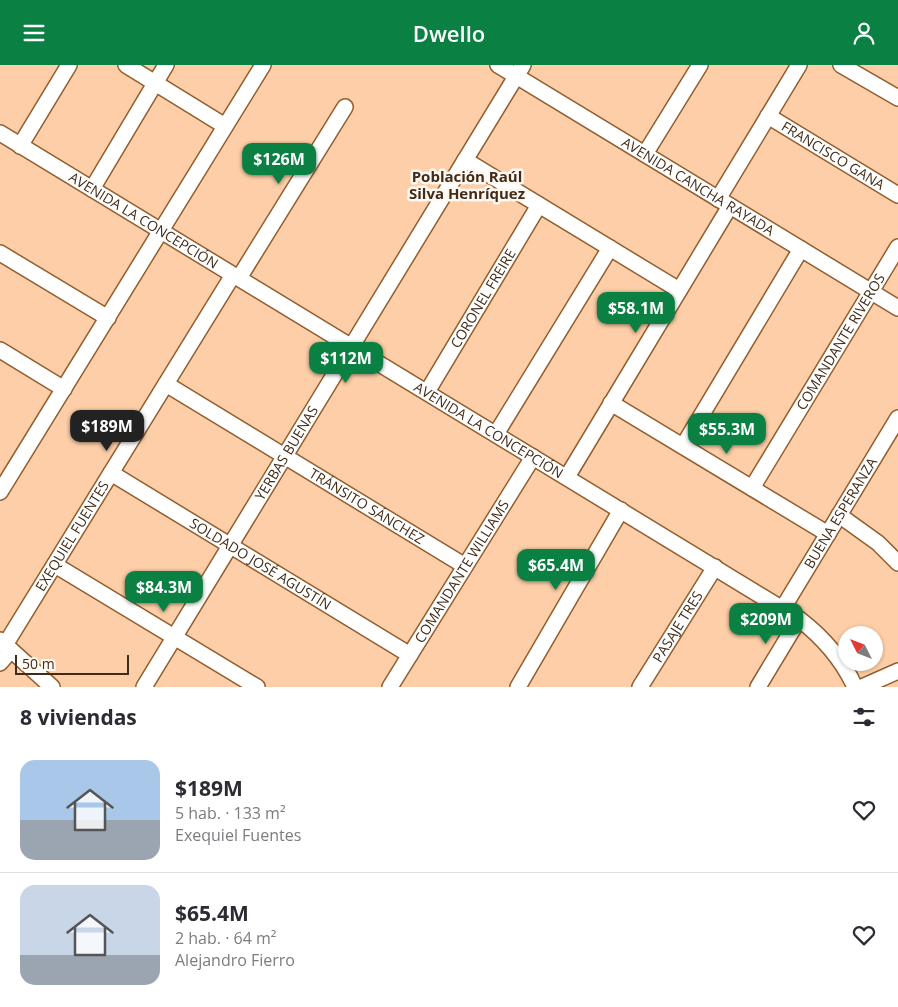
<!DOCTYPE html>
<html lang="es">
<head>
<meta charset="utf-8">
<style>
  :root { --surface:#fff; --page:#f2f2f3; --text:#2b2b33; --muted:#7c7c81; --line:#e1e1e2; --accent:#0b8043 }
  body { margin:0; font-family:"Open Sans",sans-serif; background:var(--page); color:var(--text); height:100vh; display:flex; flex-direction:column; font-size:19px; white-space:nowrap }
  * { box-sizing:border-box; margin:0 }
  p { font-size:16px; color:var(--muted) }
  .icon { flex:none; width:28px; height:28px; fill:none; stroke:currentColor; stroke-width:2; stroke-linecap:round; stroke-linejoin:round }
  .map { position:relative; height:622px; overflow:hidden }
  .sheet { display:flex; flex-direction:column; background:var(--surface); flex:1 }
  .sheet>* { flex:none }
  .needle { width:32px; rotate:312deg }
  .fabs { position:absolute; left:838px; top:561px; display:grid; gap:10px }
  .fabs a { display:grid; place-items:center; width:45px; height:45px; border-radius:50%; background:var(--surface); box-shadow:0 1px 4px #0004; font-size:25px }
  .scale { position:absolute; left:15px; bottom:12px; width:114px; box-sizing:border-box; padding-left:5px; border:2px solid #422c18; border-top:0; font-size:14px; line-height:18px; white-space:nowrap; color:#422c18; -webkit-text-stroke:4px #fef8f3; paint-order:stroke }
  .price { position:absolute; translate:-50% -42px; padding:0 11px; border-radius:10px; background:var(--accent); color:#fff; font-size:16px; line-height:32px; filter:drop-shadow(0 1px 2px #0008) }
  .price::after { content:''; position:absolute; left:50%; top:30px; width:15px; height:11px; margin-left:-8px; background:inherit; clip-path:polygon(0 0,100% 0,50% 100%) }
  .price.current { background:#222; color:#fff }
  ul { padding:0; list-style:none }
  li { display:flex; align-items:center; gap:15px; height:125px; padding:0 20px }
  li+li { border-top:1px solid var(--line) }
  li span { display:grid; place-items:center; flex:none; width:140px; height:100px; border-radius:15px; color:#555 }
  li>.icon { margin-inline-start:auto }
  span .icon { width:60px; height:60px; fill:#fffc; stroke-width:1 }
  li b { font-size:21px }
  h2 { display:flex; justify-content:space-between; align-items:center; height:60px; padding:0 20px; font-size:21px }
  header { display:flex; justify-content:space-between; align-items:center; height:65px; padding:0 20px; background:var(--accent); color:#fff; font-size:22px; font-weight:600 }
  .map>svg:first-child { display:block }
</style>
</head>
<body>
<header><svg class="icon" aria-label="menu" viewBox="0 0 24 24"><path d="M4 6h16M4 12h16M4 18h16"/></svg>Dwello<svg class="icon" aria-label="person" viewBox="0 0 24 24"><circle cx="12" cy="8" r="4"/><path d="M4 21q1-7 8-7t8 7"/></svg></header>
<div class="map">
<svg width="898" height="622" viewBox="0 0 898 622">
  <rect width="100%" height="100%" fill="#fdcea7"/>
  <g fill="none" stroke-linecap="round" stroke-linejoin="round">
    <g stroke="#915e2e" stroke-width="18">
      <g id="minor">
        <polyline points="126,0 225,61"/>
        <path id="s1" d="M498 0 898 243"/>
        <polyline points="841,0 898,33"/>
        <path id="s2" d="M768 51 898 130"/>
        <path id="s3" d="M0 68 799 554C824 573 842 594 855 622"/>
        <polyline points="20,81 69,0"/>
        <polyline points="645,89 700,0"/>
        <polyline points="465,95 679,225"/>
        <polyline points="92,124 166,0"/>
        <polyline points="718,134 799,0"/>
        <polyline points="0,188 108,253"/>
        <polyline points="239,213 345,42"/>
        <polyline points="0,285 64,324"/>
        <path id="s4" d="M166 319 465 501"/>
        <path id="s5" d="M427 327 539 140"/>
        <polyline points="611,338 828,469"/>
        <polyline points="496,369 610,183"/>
        <polyline points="683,381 801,184"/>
        <path id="s6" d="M111 408 410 590"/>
        <polyline points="567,412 730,141"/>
        <path id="s7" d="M752 423 898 182"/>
        <polyline points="0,427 263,0"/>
        <polyline points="839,450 878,478 898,498"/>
        <polyline points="55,500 257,622"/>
        <path id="s8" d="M783 543 898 353"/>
        <polyline points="0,575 52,622"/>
        <path id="s9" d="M5 580 233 210"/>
        <polyline points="0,598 11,585"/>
        <path id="s10" d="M144 622 523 0"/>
        <path id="s11" d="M390 622 533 392"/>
        <polyline points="518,622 621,445"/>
        <path id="s12" d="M640 622 715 502"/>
        <polyline points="758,622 799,554"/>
        <polyline points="862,622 898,606"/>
      </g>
    </g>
    <use href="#minor" stroke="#fff" stroke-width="15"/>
  </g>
  <g text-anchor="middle" stroke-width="5" stroke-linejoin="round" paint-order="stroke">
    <g font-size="14" fill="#422c18" stroke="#fef8f3">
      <text dy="5" stroke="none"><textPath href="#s2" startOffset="76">FRANCISCO GANA</textPath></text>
      <text dy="5" stroke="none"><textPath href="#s1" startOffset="234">AVENIDA CANCHA RAYADA</textPath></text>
      <text dy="5" stroke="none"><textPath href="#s3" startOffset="168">AVENIDA LA CONCEPCIÓN</textPath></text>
      <text dy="5" stroke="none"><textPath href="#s5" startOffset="109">CORONEL FREIRE</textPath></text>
      <text dy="5" stroke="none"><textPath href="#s7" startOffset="171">COMANDANTE RIVEROS</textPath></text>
      <text dy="5" stroke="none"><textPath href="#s3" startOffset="572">AVENIDA LA CONCEPCIÓN</textPath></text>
      <text dy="5" stroke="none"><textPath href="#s10" startOffset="274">YERBAS BUENAS</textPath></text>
      <text dy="5" stroke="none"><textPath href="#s4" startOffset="235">TRÁNSITO SÁNCHEZ</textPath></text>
      <text dy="5" stroke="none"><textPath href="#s8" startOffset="111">BUENA ESPERANZA</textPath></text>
      <text dy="5" stroke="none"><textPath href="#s9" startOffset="128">EXEQUIEL FUENTES</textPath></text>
      <text dy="5" stroke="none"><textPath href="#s6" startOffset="175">SOLDADO JOSÉ AGUSTÍN</textPath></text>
      <text dy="5" stroke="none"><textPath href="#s11" startOffset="136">COMANDANTE WILLIAMS</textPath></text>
      <text dy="5" stroke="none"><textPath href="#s12" startOffset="71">PASAJE TRES</textPath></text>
    </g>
    <g font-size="15" font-weight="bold" fill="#422c18" stroke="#fef8f3">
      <text x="467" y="117">Población Raúl<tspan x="467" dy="17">Silva Henríquez</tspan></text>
    </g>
  </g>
</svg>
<div class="fabs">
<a><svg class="needle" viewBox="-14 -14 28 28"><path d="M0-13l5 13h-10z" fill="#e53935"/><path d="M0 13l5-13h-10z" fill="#7c7c81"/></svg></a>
</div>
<div class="scale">50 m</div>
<b class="price" style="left:279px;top:120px">$126M</b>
<b class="price" style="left:636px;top:269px">$58.1M</b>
<b class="price" style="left:346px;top:319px">$112M</b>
<b class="price current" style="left:107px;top:387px">$189M</b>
<b class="price" style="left:727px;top:390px">$55.3M</b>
<b class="price" style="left:556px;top:526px">$65.4M</b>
<b class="price" style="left:164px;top:548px">$84.3M</b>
<b class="price" style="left:766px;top:580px">$209M</b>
</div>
<section class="sheet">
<h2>8 viviendas<svg class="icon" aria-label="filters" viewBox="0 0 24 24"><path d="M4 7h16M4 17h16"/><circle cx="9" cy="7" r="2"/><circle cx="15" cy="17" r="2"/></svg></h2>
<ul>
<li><span style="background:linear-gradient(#a9c7e8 60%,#9aa5b1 0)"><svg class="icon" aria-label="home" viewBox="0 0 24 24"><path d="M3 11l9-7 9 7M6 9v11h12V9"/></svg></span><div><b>$189M</b><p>5 hab. · 133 m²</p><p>Exequiel Fuentes</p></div><svg class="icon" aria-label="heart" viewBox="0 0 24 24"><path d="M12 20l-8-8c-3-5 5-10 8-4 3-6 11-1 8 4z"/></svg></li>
<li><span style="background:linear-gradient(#c9d6e8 70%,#9aa5b1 0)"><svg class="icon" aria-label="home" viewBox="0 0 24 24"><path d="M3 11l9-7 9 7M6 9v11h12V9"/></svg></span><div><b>$65.4M</b><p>2 hab. · 64 m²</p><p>Alejandro Fierro</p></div><svg class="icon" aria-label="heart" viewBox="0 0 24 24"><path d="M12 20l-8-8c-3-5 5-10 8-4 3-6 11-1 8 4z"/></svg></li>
</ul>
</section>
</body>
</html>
